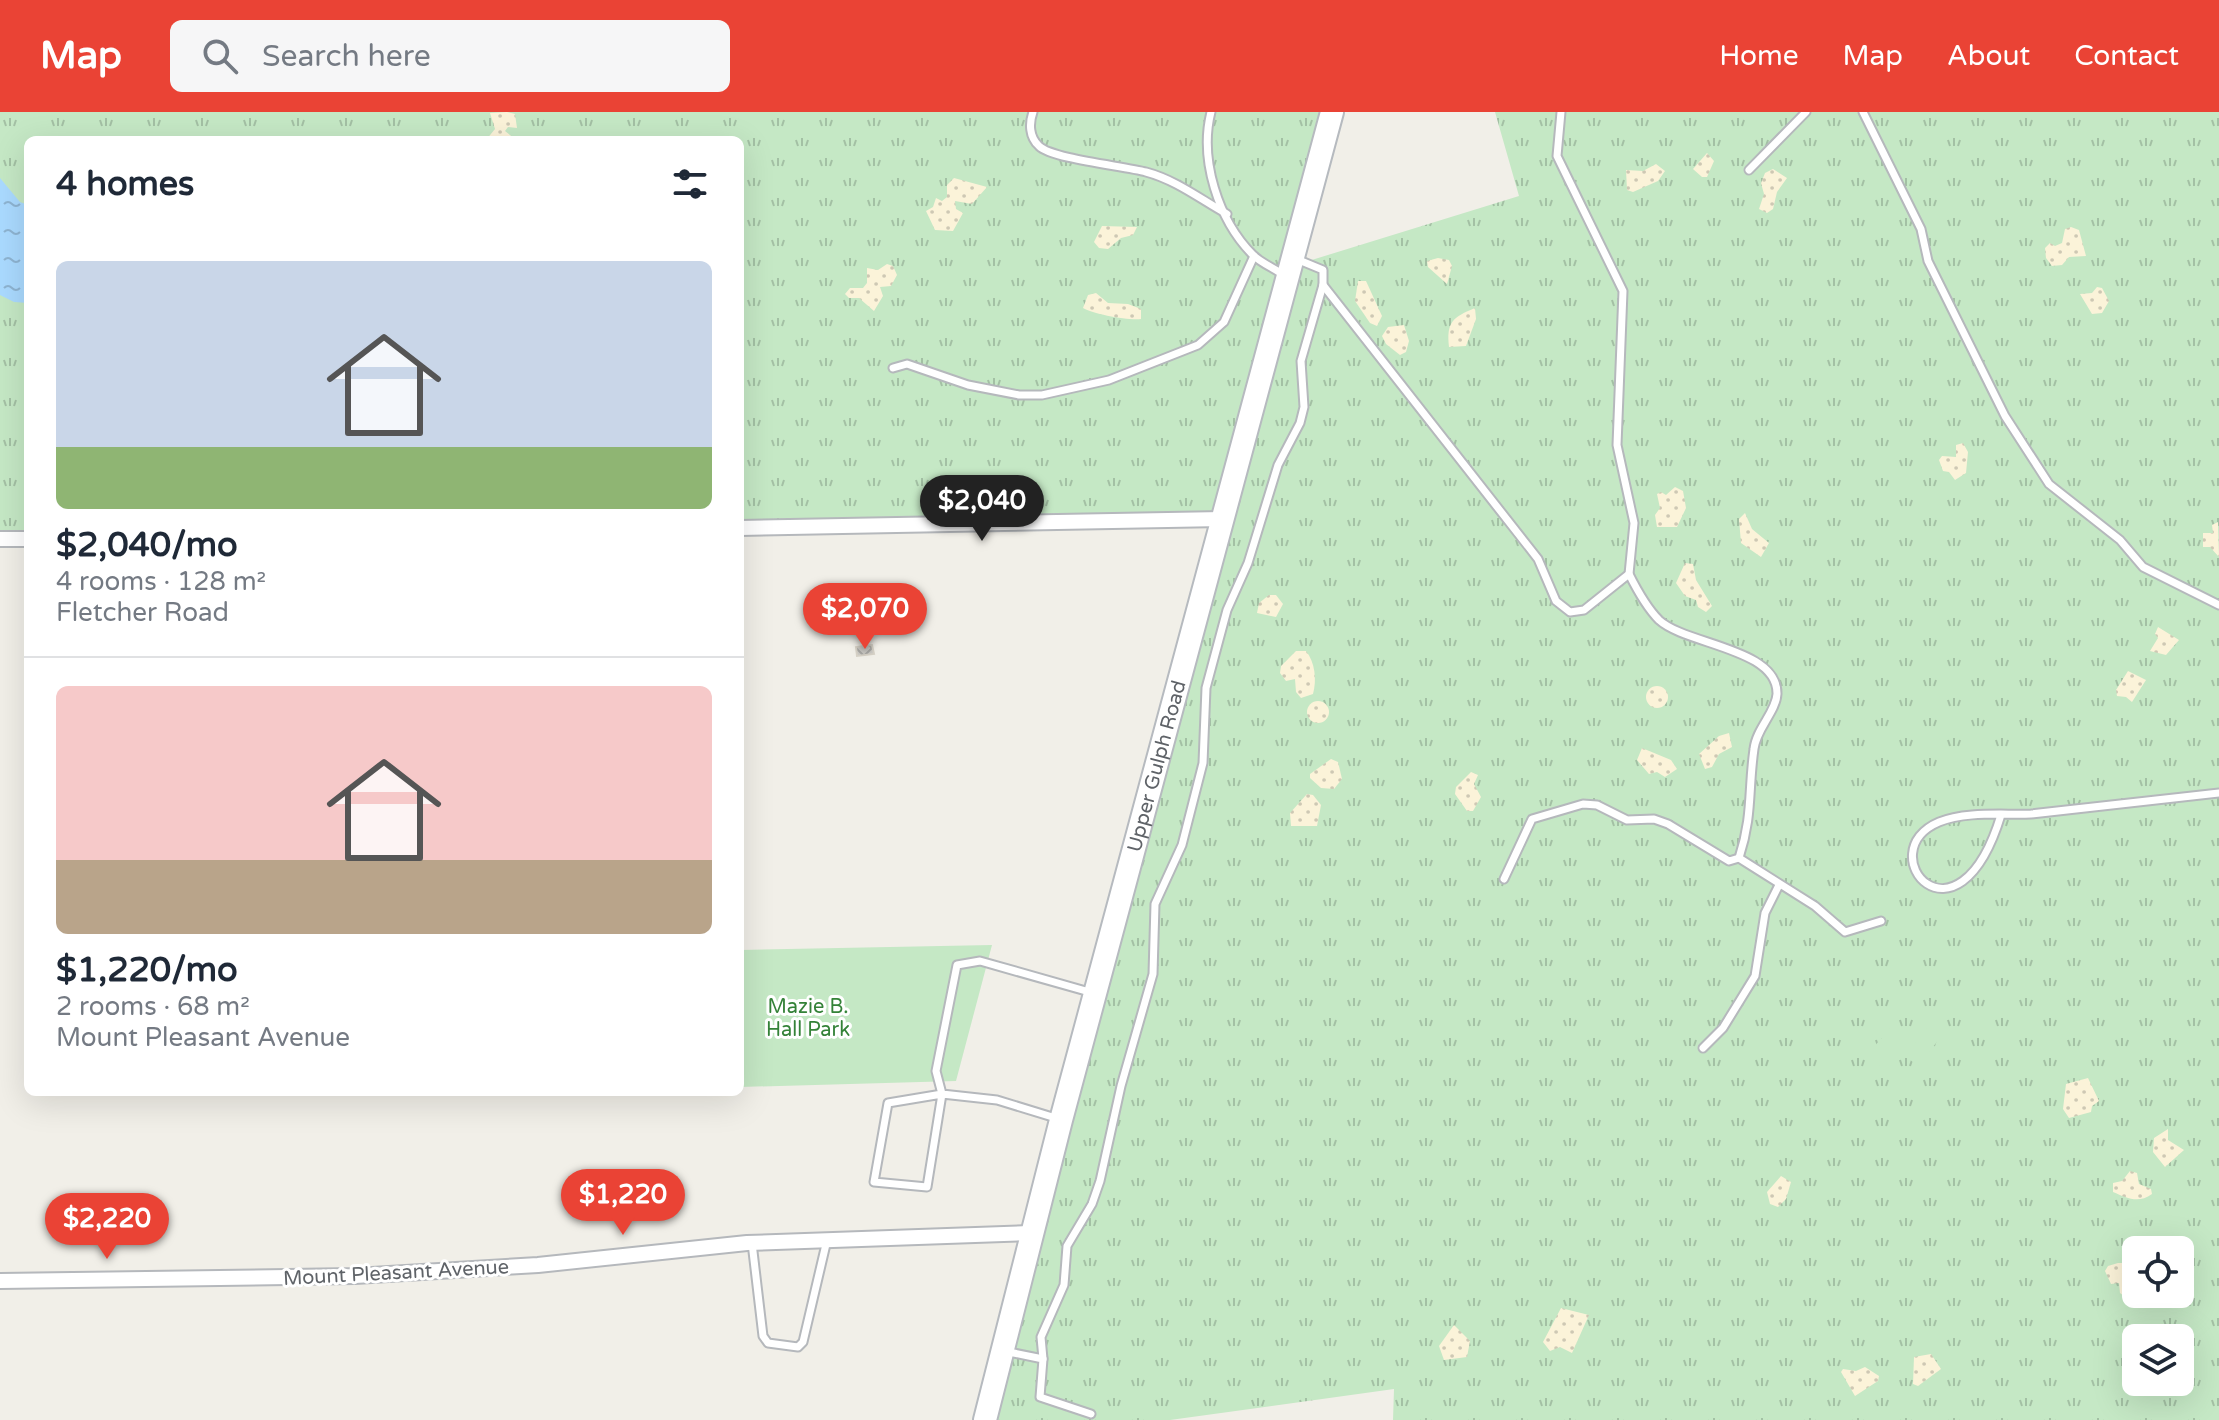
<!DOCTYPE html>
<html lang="en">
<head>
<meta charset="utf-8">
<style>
  :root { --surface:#fff; --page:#f6f6f7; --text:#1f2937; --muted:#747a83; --line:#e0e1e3; --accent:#ea4335 }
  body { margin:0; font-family:"Varela Round",sans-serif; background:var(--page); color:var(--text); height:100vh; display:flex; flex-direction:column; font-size:30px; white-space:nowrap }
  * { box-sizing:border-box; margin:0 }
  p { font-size:26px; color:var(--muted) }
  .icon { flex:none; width:44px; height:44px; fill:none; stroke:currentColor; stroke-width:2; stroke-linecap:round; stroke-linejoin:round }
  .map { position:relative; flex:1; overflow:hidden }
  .panel { position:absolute; left:24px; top:24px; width:720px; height:960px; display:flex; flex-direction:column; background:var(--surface); border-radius:12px; box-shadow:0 8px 32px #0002 }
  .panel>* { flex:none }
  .controls { position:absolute; left:2122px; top:1124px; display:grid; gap:16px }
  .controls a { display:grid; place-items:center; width:72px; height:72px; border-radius:12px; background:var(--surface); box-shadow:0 8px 32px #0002; font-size:40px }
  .price { position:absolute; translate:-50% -68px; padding:0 18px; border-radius:28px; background:var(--accent); color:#fff; font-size:26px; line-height:52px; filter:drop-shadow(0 2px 4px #0008) }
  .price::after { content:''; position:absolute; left:50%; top:48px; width:24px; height:18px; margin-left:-12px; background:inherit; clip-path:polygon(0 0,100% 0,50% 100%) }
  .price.current { background:#222; color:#fff }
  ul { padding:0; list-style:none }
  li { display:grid; align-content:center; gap:16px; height:424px; padding:0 32px }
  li+li { border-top:2px solid var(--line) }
  li span { display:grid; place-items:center; height:248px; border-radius:12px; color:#555 }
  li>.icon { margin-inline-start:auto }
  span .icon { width:144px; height:144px; fill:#fffc; stroke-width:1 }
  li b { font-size:34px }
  h2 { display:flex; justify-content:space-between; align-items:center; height:96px; padding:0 32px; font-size:34px }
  header { display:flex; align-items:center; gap:48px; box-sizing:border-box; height:112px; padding:0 40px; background:var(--accent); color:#fff }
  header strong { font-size:38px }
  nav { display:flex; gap:44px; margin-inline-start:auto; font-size:28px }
  .search { width:560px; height:72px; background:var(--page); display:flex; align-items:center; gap:20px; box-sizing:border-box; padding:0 28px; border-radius:12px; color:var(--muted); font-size:30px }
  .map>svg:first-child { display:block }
</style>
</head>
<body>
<header>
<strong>Map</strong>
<div class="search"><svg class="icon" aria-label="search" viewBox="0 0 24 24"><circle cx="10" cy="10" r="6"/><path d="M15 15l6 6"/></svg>Search here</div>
<nav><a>Home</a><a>Map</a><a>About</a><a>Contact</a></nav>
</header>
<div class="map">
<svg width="2219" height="1308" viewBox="0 0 2219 1308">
  <defs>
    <pattern id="grass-tufts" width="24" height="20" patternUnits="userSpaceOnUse" patternTransform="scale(2)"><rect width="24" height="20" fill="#c5e8c5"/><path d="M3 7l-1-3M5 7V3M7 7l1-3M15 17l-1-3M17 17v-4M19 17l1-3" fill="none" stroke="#a3c0a4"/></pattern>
    <pattern id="sand-dots" width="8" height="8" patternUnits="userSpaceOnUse" patternTransform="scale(2)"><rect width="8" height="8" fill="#fbf3d9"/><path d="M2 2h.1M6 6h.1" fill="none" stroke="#cec8b4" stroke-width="1.8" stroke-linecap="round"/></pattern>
    <pattern id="water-ripples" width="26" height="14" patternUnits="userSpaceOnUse" patternTransform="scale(2)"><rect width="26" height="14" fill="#aadaff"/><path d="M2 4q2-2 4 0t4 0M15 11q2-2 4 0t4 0" fill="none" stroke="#8eb4d2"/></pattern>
    <pattern id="building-cross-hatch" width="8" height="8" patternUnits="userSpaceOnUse" patternTransform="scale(2)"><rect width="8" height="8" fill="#cccac5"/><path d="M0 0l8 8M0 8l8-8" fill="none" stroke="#a9a8a4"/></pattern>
  </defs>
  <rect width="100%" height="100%" fill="#f1efe8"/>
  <path fill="url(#grass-tufts)" fill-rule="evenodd" d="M0 0H1332L1289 155 1519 84 1495 0H2219V1308H1393L1394 1277 1170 1308H985L1223 408 740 416V28H28V427H0ZM2136 1138H2180V1182H2136ZM2136 1226H2180V1270H2136Z"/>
  <g fill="url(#sand-dots)">
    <polygon points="507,0 515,2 517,16 508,15 505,19 515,27 486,28 495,17 490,1"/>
    <polygon points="1707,41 1714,49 1707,65 1702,65 1693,57"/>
    <polygon points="1656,52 1665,59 1658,69 1633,80 1627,78 1626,58 1643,59"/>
    <polygon points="1773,57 1787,66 1777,80 1773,97 1767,101 1759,97 1764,82 1761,71 1765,61"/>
    <polygon points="954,66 987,75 972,92 955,89 956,97 963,101 953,119 935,118 926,99 933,95 936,86 942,89 947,85 947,73"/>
    <polygon points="1102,114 1137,115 1133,123 1121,126 1108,137 1099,136 1094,130"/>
    <polygon points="2071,115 2079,118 2086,144 2069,145 2062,153 2052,154 2046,146 2045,136 2050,131 2055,134 2062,131 2065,117"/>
    <polygon points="1438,146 1449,148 1452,154 1447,172 1428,155 1427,149"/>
    <polygon points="887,152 893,154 897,163 891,174 880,175 883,184 874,199 859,186 849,186 845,182 850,176 863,176 867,171 867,156 878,158"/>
    <polygon points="1358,169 1366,169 1382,204 1377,214 1370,211 1355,189"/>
    <polygon points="2097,175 2102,176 2109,189 2102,201 2092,202 2080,182 2092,181"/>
    <path d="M1096 181 1108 191 1128 192 1141 197V207C1130 209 1093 202 1083 196L1088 183Z"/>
    <path d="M1475 196 1476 207 1466 234 1449 235C1446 210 1453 205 1475 196Z"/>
    <polygon points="1404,213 1409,229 1406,240 1400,243 1386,232 1382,224 1388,215"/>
    <polygon points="1963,331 1968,340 1966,361 1955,368 1949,360 1943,359 1939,348 1942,344 1956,345 1956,333"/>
    <polygon points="1675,375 1683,379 1686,396 1677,415 1657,415 1655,403 1660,396 1657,382 1661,380 1666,383"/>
    <polygon points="1745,401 1752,417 1769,431 1761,445 1741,431 1739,407"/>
    <polygon points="2218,410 2219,445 2210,435 2203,435 2203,421 2213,421 2212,413"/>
    <polygon points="1685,451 1693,452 1696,468 1712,494 1706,500 1698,495 1696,488 1685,484 1676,471"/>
    <polygon points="1269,483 1276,483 1283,492 1276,505 1257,501 1259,491"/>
    <polygon points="2158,515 2179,528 2166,543 2150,539 2158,526 2155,522"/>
    <path d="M1296 539H1306C1315 550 1317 568 1313 582L1301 586 1296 580 1295 567 1286 569 1280 561 1281 554Z"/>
    <polygon points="2128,559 2146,568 2132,590 2126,585 2117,584 2116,578"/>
    <circle cx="1657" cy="585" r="11"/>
    <circle cx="1318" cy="600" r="11"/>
    <polygon points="1729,621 1732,635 1719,642 1712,655 1705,657 1699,642 1719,624"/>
    <polygon points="1642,636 1671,648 1677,657 1665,665 1657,660 1649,662 1637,648"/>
    <polygon points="1331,647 1338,650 1342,667 1334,677 1321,676 1310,666 1310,662"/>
    <polygon points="1471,660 1478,663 1474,672 1481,685 1473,699 1467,699 1455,682 1456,675"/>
    <polygon points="1307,682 1313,683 1321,693 1317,714 1291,714 1290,701"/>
    <polygon points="2088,966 2099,989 2092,994 2091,1000 2069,1006 2063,997 2066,972"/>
    <polygon points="2168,1017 2168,1028 2184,1038 2165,1055 2153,1040 2154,1026"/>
    <path d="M2130 1059 2137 1061 2139 1072 2151 1077 2152 1082C2138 1092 2127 1086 2113 1080V1071L2122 1069Z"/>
    <polygon points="1781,1064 1791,1070 1786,1087 1778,1095 1770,1092 1767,1080"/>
    <path d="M2118 1151H2126C2134 1165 2139 1173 2128 1187L2120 1181 2119 1171 2111 1172 2105 1159 2108 1154Z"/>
    <polygon points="1561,1196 1589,1203 1572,1241 1560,1235 1550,1239 1543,1230"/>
    <polygon points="1454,1213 1470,1229 1467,1245 1444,1248 1439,1234"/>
    <polygon points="1931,1242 1941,1257 1918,1274 1913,1272 1914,1245"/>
    <polygon points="1865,1255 1879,1264 1878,1269 1855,1284 1841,1260 1843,1257 1856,1259"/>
  </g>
  <g fill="#c5e8c5">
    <polygon points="992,833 956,969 740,975 740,838"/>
    <polygon points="1890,916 1902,927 1879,954 1867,943"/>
    <polygon points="1927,916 1940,926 1918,954 1905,944"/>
  </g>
  <polygon fill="url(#water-ripples)" points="0,66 20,90 28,93 28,191 14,190 0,183"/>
  <polygon fill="url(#building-cross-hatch)" stroke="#d6d1c6" stroke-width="2" points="872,533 874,542 857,544 856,535"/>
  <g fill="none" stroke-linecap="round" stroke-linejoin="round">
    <g stroke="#b5b8bc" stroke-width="11">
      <g id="lane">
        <path d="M1033 0C1029 11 1029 25 1039 34 1052 47 1124 54 1146 60 1176 68 1200 87 1227 102"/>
        <path d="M1211 0C1199 47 1218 108 1253 143 1261 151 1274 156 1284 163"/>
        <path d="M1561 0 1557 44 1623 179 1617 333 1634 411 1629 462C1637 478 1646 495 1659 508 1686 533 1778 536 1777 582 1776 600 1756 617 1754 637 1748 679 1753 703 1739 746L1815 794 1845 820 1881 809"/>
        <polyline points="1863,0 1921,117 1928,149 2005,304 2049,372 2120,428 2143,455 2219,493"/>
        <polyline points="1749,58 1806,0"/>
        <polyline points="1323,173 1538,447 1556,489 1570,500 1584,498 1629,462"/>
        <polyline points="893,256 907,252 968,273 1019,283 1042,283 1109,268 1198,233 1224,210 1254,144"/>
        <path d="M2001 703C1957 847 1868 740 1939 710 1965 699 2003 703 2031 702L2219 681"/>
        <polyline points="1504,767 1532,707 1583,692 1597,693 1627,708 1654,707 1668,712 1729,749 1739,746"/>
        <polyline points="1703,936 1723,916 1755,864 1765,801 1779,773"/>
        <polyline points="1059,1007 997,988 942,982 888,991 874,1070 927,1075 942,982 936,959 957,853 980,849 1093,881"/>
        <polyline points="752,1131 763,1224 768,1231 798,1235 803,1230 827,1128"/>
        <polyline points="1004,1239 1043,1247 1040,1285 1091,1302"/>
        <polyline points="1043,1247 1041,1225 1064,1173 1067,1134 1092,1092 1100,1069 1121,974 1153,862 1155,792 1182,733 1203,651 1206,576 1227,498 1248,451 1278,353 1300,311 1304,295 1301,249 1323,173 1323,158 1294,146"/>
      </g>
    </g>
    <g stroke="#b5b8bc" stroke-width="18">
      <g id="street">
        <polyline points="740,416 1223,407"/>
        <polyline points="0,427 28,427"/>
        <polyline points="0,1169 355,1164 538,1153 747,1131 1031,1121"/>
      </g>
    </g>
    <g stroke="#b6babf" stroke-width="26">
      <g id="secondary">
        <path id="s1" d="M985 1308 1061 1008 1332 0"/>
      </g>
    </g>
    <use href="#lane" stroke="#fff" stroke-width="7"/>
    <use href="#street" stroke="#fff" stroke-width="14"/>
    <use href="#secondary" stroke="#fff" stroke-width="22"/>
  </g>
  <g text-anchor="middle" stroke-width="6" stroke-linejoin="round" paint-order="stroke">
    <g font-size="20" fill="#5f6368" stroke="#fff">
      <text dy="7" stroke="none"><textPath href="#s1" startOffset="676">Upper Gulph Road</textPath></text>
      <text transform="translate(396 1160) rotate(-3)" y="7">Mount Pleasant Avenue</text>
    </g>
    <g font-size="20" fill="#348238" stroke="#fff">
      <text x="808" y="901">Mazie B.<tspan x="808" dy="23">Hall Park</tspan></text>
    </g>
  </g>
</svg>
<div class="controls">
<a><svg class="icon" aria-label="locate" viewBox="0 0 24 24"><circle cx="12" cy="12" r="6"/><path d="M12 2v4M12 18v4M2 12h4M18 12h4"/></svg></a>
<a><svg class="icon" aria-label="layers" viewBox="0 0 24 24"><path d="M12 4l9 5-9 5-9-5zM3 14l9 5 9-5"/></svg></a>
</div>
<b class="price current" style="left:982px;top:431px">$2,040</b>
<b class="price" style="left:865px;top:539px">$2,070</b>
<b class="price" style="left:623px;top:1125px">$1,220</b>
<b class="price" style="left:107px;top:1149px">$2,220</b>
<section class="panel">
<h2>4 homes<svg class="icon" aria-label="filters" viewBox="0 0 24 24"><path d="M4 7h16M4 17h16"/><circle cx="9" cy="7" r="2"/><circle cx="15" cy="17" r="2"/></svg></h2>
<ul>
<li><span style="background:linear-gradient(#c9d6e8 75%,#8fb573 0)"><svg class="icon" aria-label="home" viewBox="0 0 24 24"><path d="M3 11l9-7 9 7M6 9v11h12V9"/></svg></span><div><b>$2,040/mo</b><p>4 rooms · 128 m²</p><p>Fletcher Road</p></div></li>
<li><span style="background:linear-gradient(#f6c9c9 70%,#b9a48a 0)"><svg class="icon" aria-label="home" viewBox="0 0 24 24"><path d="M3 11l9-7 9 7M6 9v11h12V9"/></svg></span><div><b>$1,220/mo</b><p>2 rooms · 68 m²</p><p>Mount Pleasant Avenue</p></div></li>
</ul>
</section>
</div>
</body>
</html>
